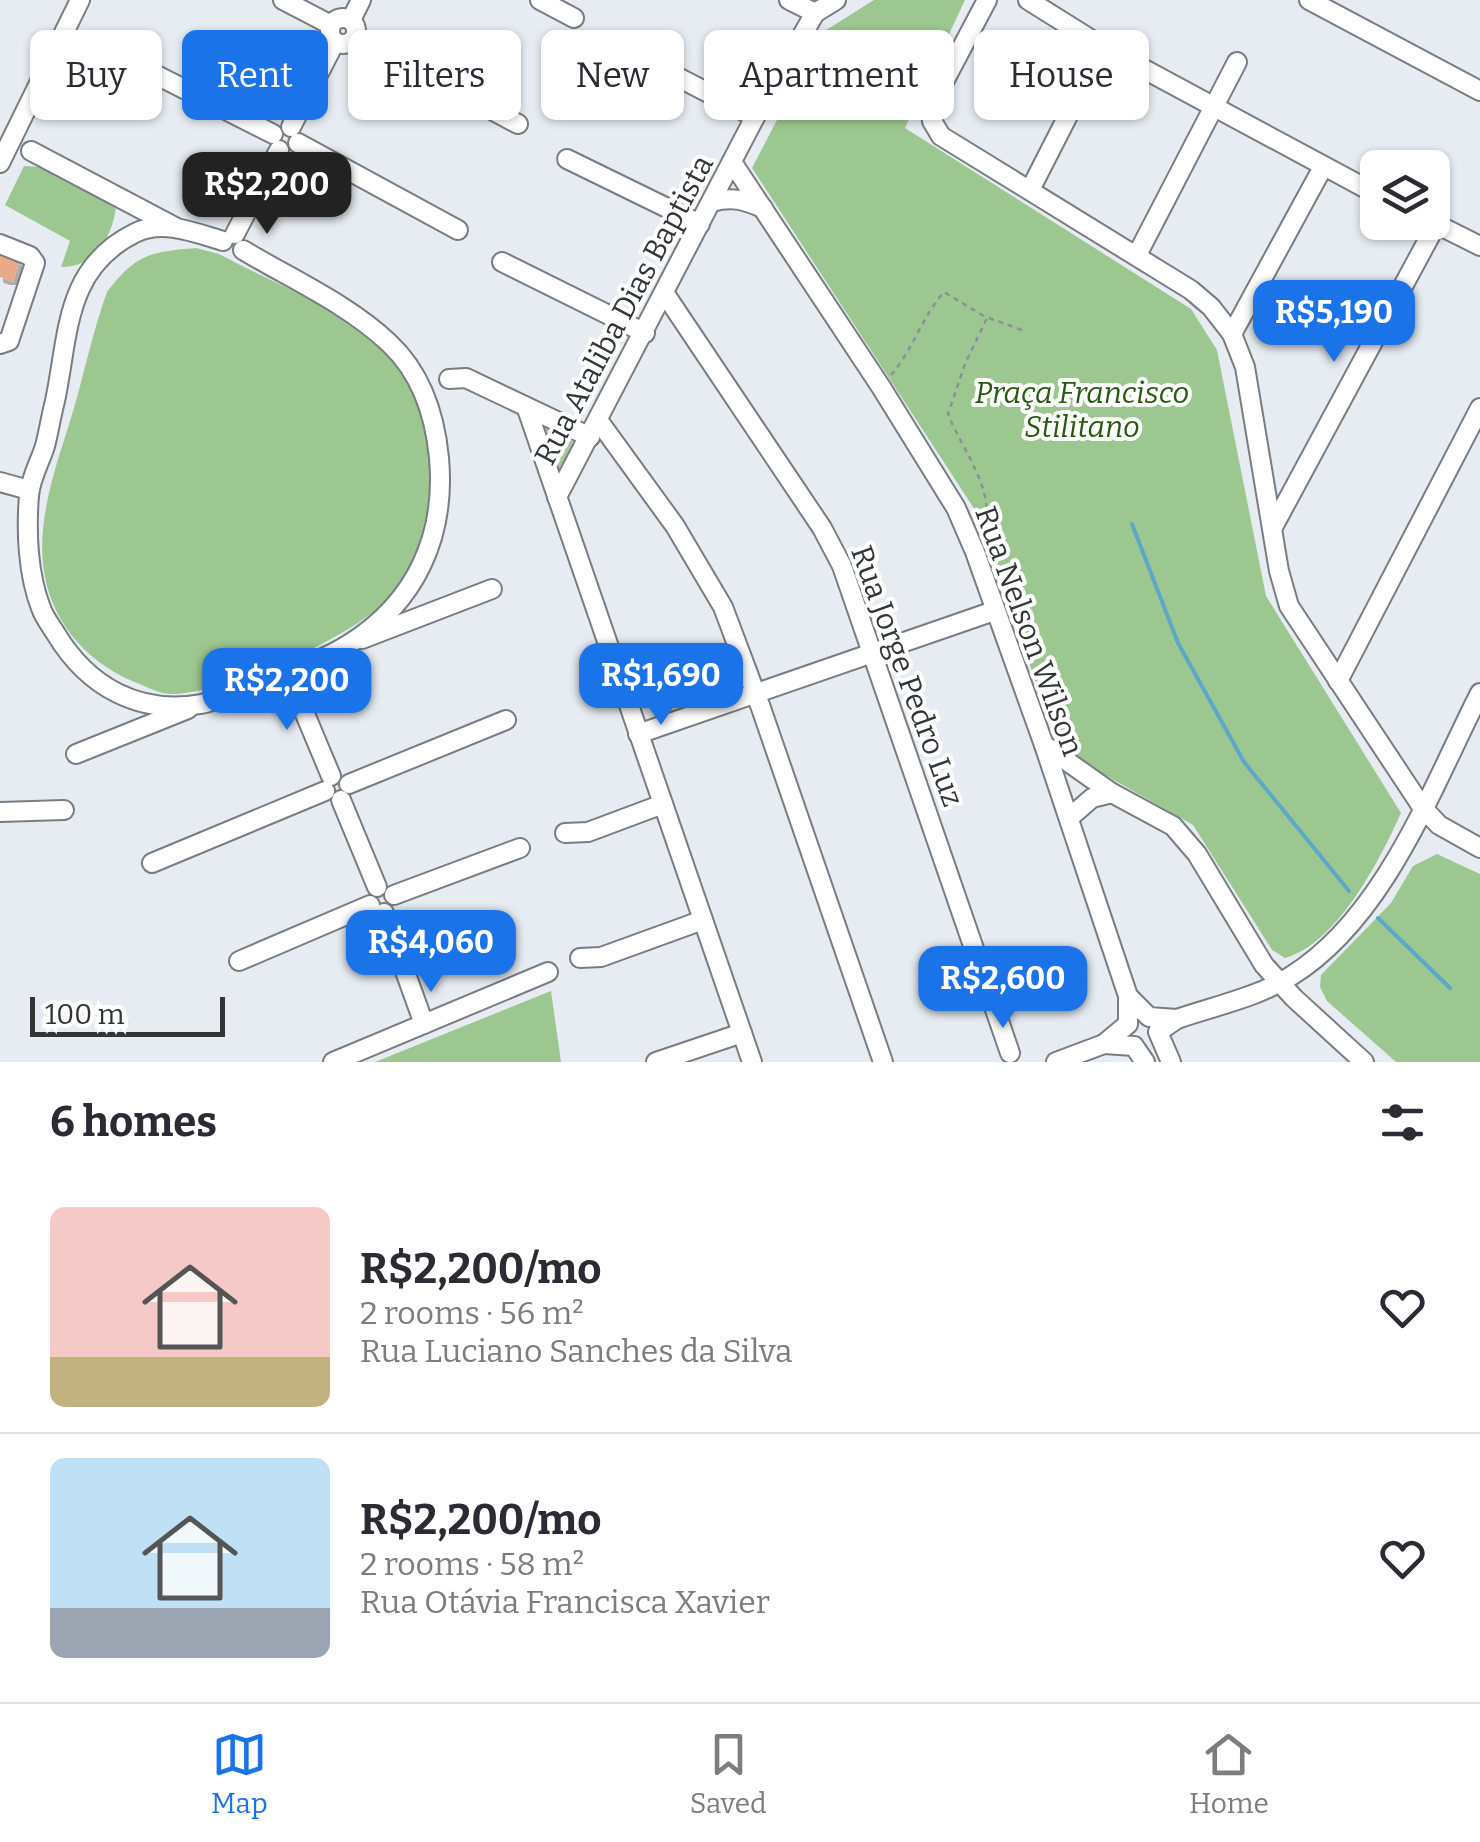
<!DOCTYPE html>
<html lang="en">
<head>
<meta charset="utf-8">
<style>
  :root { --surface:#fff; --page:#f7f7f7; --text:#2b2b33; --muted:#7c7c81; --line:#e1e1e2; --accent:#1a73e8 }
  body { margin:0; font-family:Bitter,serif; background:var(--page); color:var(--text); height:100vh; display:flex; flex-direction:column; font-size:38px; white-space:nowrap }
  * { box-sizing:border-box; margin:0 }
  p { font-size:32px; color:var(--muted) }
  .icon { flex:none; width:55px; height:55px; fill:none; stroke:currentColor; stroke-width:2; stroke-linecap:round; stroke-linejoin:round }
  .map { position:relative; height:1062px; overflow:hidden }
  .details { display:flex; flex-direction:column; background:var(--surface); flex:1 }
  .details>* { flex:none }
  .banner { position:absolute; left:30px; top:30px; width:1420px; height:90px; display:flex; gap:20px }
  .tools { position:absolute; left:1360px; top:150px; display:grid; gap:20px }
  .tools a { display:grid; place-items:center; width:90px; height:90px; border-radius:15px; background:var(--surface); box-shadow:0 2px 8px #0004; font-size:50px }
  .scale { position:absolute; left:30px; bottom:25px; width:195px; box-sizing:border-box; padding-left:10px; border:5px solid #323436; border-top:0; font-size:28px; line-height:35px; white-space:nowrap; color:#323436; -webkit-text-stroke:8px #fff; paint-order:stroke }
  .price { position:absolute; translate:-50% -85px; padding:0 22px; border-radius:20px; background:var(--accent); color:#fff; font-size:32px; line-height:65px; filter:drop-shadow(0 2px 5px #0008) }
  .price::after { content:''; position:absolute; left:50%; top:60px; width:30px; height:22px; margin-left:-15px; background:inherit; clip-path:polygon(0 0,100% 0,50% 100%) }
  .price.on { background:#222; color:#fff }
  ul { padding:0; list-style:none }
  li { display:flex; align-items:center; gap:30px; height:250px; padding:0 50px }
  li+li { border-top:2px solid var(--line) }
  li span { display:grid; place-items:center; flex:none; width:280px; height:200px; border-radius:15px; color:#555 }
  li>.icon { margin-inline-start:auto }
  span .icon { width:120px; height:120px; fill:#fffc; stroke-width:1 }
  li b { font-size:42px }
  h2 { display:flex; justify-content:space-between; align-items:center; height:120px; padding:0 50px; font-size:42px }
  .chip { padding:0 35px; border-radius:15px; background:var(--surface); box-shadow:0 2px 8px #0004; font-size:35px; line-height:90px }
  .chip.on { background:var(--accent); color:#fff }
  .menu { display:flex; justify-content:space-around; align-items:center; height:140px; border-top:2px solid var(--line); background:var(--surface); font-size:28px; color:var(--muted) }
  .menu a { display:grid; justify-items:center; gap:5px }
  .menu .on { color:var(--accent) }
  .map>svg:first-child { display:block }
</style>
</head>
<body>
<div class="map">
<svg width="1480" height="1062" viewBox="0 0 1480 1062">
  <defs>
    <filter id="shadow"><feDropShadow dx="3" dy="5.5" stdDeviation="0" flood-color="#0004"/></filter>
  </defs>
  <rect width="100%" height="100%" fill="#e6ecf2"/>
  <polygon fill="#a2c996" points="541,423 573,442 559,478"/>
  <g fill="#9dc790">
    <path d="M874 0H965L905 128 1191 309 1217 350 1266 596 1401 813C1380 860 1337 944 1285 958L1272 950 1193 825 1075 758 1055 736 975 510 752 168 823 32Z"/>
    <path d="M24 166C57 166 95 180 116 206 113 236 95 268 61 267L70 241 5 205Z"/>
    <path d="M196 248 219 254C267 280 338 307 376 344 445 410 453 525 389 598 354 637 224 694 171 694 161 694 151 689 142 685 92 667 52 626 44 571 35 515 61 454 76 401 86 365 94 328 107 292 136 254 150 252 196 248Z"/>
    <polygon points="1437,854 1480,874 1480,1062 1396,1062 1327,1001 1320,987 1321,975 1391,903 1413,866"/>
    <polygon points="551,991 561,1062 375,1062"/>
  </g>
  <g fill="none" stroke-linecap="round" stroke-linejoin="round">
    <g stroke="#5ca8c9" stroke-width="4">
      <polyline points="1132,524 1178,643 1244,762 1349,891"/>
      <polyline points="1378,918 1450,988"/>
    </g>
  </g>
  <polygon fill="#eaaa88" filter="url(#shadow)" points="0,253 20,260 13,282 0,277"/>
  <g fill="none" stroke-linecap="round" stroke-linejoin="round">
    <g stroke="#787d82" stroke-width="22">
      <g id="minor">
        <polyline points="283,0 331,25"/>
        <polyline points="540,0 574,18"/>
        <polyline points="789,0 815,13"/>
        <polyline points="987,0 930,108 932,121 941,136 1191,290 1211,307 1232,334 1245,367 1279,571 1289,606 1422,807 1439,825 1480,848"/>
        <polyline points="1028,0 1103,47 1378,195"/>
        <polyline points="1309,0 1480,91"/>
        <circle cx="343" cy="31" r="13"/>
        <polyline points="351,20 361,0"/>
        <polyline points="355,37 518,124"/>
        <polyline points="111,52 273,134"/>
        <polyline points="615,56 637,56 755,117"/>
        <polyline points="291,127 335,42"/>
        <polyline points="298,143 458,230"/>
        <polyline points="31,151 175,227"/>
        <polyline points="567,159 700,224"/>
        <polyline points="732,162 881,387 956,508 975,552 1044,745 1128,996"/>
        <polyline points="0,163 80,0"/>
        <polyline points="1030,190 1103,47"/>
        <path d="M712 202C732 196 744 200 763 208"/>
        <polyline points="1432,222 1480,246"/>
        <polyline points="235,234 279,150"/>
        <path d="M223 241C196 233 163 219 135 233 64 268 69 335 55 401 51 416 49 431 45 446 40 462 30 479 29 496 26 532 28 575 41 608 44 617 51 626 56 634 88 687 139 715 201 704 213 702 226 695 237 690 271 677 318 664 349 644 416 602 446 536 439 458 435 415 422 374 389 343 348 304 291 279 243 250"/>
        <polyline points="0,244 30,256 35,263 9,341 0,344"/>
        <polyline points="1137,255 1237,62"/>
        <polyline points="502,262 645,333"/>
        <polyline points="665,294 822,528 842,566 1010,1053"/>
        <polyline points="1232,334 1323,167"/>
        <polyline points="449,379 466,378 590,437"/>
        <polyline points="527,409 752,1062"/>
        <polyline points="598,420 675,526 723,607 761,708 883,1062"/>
        <polyline points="0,482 29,490"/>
        <polyline points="557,497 755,117 815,13 836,0"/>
        <polyline points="1273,527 1436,225"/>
        <polyline points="362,639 492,589"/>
        <polyline points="287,671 331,776"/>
        <polyline points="1338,681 1480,408"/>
        <polyline points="638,734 994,611"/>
        <polyline points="1044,745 1112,793 1173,826 1197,854 1264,965 1294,998 1364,1062"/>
        <polyline points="76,754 188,709"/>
        <polyline points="349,784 506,720"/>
        <polyline points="341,800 377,887"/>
        <polyline points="0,812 64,810"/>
        <polyline points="1069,818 1092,798 1112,793"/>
        <polyline points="565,833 588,832 663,804"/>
        <polyline points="152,863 325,791"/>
        <polyline points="394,895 520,848"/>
        <polyline points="384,913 424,1024"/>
        <polyline points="580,958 601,957 703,920"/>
        <polyline points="239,961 370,905"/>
        <path d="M1177 1019C1215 1006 1258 997 1291 976 1385 918 1432 787 1480 693"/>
        <polyline points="333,1062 548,972"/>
        <polyline points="656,1062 742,1033"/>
        <polyline points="1056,1062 1104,1044"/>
        <polyline points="1145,1062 1134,1046 1104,1044 1128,1024 1128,996 1149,1017 1177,1019 1158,1032 1171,1062"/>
      </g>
    </g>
    <g stroke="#8c9094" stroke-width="2.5" stroke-dasharray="5 5" stroke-linecap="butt">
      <polyline points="989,318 1022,330"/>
      <path d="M891 375C913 350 921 318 944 292L987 318 965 364 948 414C962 450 998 492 983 532"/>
    </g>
    <use href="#minor" stroke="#fff" stroke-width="18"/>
  </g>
  <g text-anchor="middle" stroke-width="8" stroke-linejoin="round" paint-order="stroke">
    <g font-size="30" fill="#323436" stroke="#fff">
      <text transform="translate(624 310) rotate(-62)" y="10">Rua Ataliba Dias Baptista</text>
      <text transform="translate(1029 631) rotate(70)" y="10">Rua Nelson Wilson</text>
      <text transform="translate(907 676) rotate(70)" y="10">Rua Jorge Pedro Luz</text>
    </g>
    <g font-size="30" font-style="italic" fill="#265b0f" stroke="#fff">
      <text x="1082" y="403">Praça Francisco<tspan x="1082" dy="34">Stilitano</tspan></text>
    </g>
  </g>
</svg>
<div class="tools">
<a><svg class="icon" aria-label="layers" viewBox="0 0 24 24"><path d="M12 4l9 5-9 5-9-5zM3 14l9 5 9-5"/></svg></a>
</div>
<div class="scale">100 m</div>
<b class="price on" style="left:267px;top:237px">R$2,200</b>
<b class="price" style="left:1334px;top:365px">R$5,190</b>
<b class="price" style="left:661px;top:728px">R$1,690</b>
<b class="price" style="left:287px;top:733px">R$2,200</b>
<b class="price" style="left:431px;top:995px">R$4,060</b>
<b class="price" style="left:1003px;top:1031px">R$2,600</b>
<div class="banner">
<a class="chip">Buy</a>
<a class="chip on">Rent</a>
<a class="chip">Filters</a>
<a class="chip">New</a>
<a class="chip">Apartment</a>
<a class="chip">House</a>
</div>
</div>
<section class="details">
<h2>6 homes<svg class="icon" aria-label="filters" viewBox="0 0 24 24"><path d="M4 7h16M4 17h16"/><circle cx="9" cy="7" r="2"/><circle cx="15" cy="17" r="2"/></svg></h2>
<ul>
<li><span style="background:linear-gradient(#f6c9c9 75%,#c2b280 0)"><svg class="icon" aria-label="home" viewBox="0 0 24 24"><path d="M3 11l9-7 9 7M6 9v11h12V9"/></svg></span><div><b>R$2,200/mo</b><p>2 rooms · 56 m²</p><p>Rua Luciano Sanches da Silva</p></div><svg class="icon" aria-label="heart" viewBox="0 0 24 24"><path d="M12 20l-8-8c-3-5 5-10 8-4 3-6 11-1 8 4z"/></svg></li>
<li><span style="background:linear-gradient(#bfe0f5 75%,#9aa5b1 0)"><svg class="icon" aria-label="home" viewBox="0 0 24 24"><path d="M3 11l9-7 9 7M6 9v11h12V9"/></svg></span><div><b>R$2,200/mo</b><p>2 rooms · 58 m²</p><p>Rua Otávia Francisca Xavier</p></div><svg class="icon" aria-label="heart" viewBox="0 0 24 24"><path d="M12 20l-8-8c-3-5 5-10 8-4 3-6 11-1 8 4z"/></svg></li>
</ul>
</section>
<nav class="menu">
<a class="on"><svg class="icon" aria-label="map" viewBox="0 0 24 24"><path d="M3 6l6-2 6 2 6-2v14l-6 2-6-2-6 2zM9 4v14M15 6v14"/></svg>Map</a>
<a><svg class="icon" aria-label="saved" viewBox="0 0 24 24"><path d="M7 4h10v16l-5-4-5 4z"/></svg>Saved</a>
<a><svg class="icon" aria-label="home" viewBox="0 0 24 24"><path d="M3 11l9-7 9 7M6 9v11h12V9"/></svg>Home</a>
</nav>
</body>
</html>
